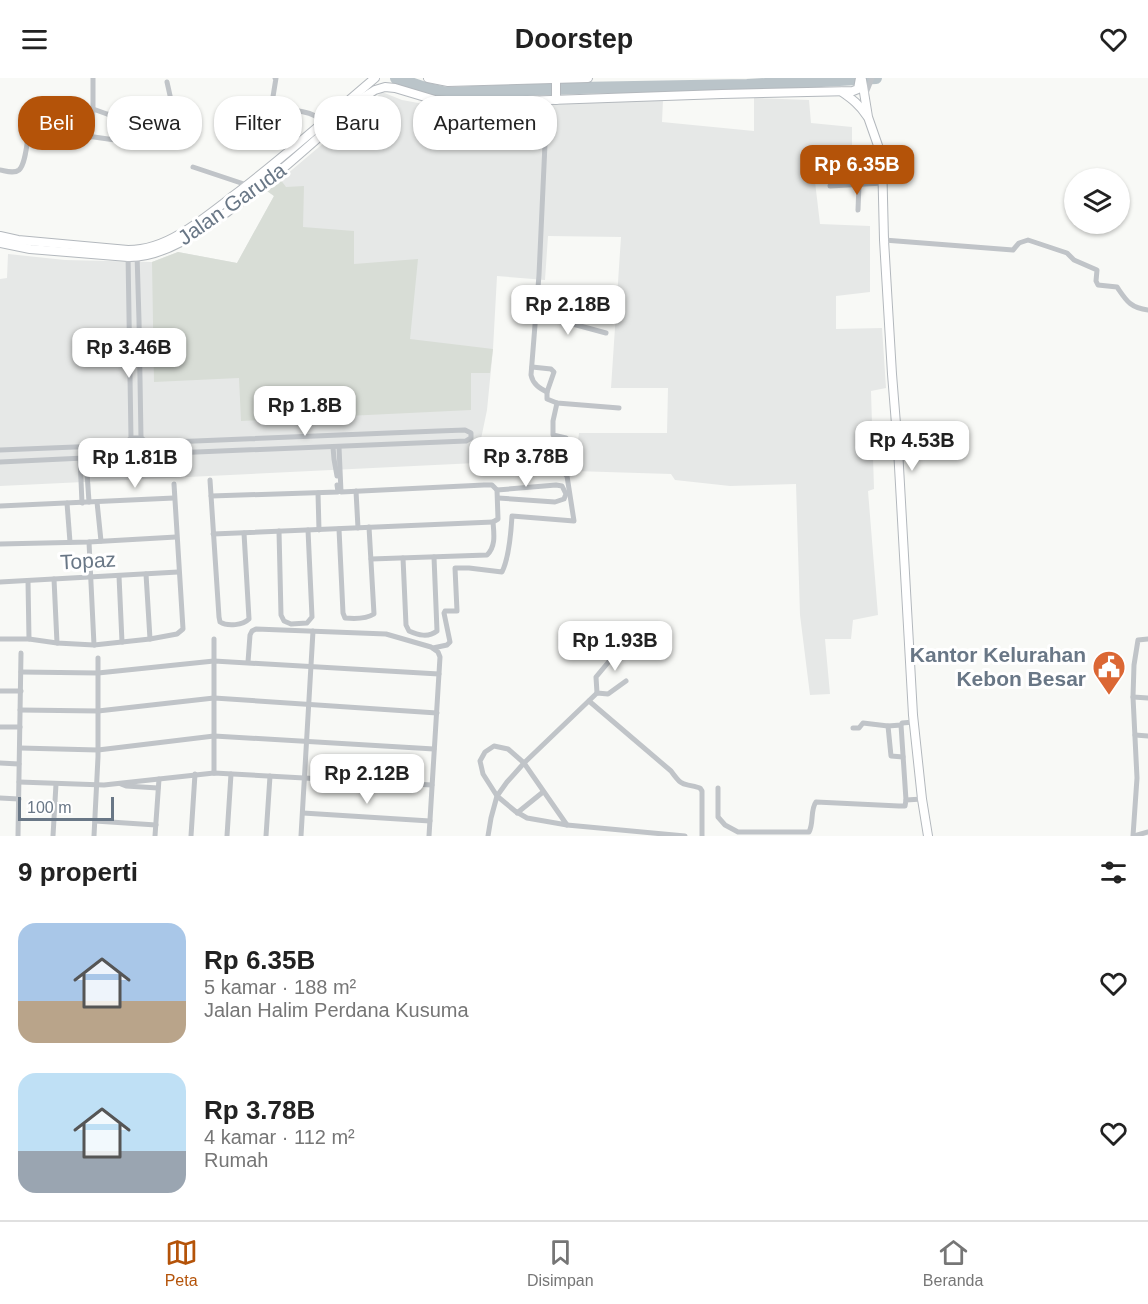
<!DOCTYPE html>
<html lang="id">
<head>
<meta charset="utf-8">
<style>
  :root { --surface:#fff; --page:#f2f2f2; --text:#222; --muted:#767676; --line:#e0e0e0; --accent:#b45309 }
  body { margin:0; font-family:Helvetica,sans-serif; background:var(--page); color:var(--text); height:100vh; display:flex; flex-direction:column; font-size:22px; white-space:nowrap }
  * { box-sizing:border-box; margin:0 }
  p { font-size:20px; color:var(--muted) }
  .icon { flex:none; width:33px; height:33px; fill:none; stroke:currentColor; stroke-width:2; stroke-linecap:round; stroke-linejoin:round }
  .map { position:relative; height:758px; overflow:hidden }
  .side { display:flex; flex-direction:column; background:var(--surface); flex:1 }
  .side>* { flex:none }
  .hud { position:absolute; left:18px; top:18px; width:600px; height:54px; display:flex; gap:12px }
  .tools { position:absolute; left:1064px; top:90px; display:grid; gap:12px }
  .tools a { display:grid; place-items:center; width:66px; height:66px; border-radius:50%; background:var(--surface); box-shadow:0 2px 4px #0004; font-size:30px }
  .scale { position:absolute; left:18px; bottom:15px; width:96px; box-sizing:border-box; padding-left:6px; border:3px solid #697786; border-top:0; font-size:16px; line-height:21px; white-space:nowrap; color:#697786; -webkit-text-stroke:4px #fff; paint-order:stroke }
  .price { position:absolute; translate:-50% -51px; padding:0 14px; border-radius:12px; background:#fff; color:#222; font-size:20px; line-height:39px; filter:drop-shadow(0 2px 3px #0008) }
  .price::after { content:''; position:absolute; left:50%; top:36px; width:18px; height:14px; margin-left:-9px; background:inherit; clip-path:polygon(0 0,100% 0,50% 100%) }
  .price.selected { background:var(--accent); color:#fff }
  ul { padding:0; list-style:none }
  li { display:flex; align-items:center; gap:18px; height:150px; padding:0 18px }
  li span { display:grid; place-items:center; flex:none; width:168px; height:120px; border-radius:18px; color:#555 }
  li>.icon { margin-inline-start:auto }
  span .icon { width:72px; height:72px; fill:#fffc; stroke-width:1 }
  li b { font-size:26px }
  h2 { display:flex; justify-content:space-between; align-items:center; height:72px; padding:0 18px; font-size:26px }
  .tag { padding:0 21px; border-radius:24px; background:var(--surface); box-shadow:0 2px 4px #0004; font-size:21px; line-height:54px }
  .tag.selected { background:var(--accent); color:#fff }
  header { display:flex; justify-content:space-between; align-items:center; height:78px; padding:0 18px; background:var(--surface); font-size:27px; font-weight:700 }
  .tabs { display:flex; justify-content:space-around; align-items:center; height:84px; border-top:2px solid var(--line); background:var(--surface); font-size:16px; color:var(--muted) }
  .tabs a { display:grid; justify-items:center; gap:3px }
  .tabs .selected { color:var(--accent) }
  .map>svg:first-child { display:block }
</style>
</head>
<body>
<header><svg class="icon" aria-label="menu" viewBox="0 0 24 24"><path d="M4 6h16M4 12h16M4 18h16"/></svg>Doorstep<svg class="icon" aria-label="heart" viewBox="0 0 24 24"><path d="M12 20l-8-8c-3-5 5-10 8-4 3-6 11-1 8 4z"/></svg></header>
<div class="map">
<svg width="1148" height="758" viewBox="0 0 1148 758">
  <rect width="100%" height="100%" fill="#f8f9f6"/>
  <polygon fill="#e6e8e7" points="382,14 402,22 451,31 663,22 662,44 754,53 754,20 809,22 811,45 852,49 852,75 812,78 820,146 870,148 870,214 836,218 836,251 882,250 886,310 871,313 874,411 868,413 878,537 853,542 851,561 825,561 830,616 810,617 800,537 796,406 730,408 675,402 671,396 574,393 579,355 667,355 668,310 611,310 621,159 548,158 545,202 497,198 493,271 487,332 476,385 0,408 0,201 7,200 8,176 65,182 152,184 178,174 237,185 274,118 267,113 345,47"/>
  <polygon fill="#d8ddd6" points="280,101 286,109 304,108 303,149 354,153 354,186 418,181 410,261 493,271 490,295 471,295 471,332 241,343 239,300 154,304 152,184 178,174 237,185 274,118 267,113"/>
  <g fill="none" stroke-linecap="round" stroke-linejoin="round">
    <polyline stroke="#bac4c9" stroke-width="12" points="396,0 425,10 447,15 578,10 747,7 876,0"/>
    <g stroke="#b3b8bd" stroke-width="10">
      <g id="secondary">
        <polyline points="428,0 448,4 588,0"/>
        <polyline points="556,1 556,22"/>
        <polyline points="862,2 868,39 882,79 884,162 892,296 898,371 913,637 922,721 928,758"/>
        <path d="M842 14C852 21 860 27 867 38"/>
        <path d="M0 158 18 162 128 172C146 172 165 165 180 156 199 145 216 131 233 118 282 81 328 40 375 0"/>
        <path d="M0 165 30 171 128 179C164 180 202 152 230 132 278 97 320 58 364 19L375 12 385 9 395 10 435 22 467 25 722 16 853 13 858 11 860 0"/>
      </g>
    </g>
    <g stroke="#c0c4c8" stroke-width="5">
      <polyline points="866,15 872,0"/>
      <path d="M547 22 539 197 531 297C533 306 539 310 547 314"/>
      <polyline points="69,26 93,31 107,36 142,44"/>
      <polyline points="254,30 271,31 276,0 275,0"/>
      <path d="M271 31C287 32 312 31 323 44"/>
      <polyline points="47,52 51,23"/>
      <polyline points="91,59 93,31 93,0"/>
      <polyline points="193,89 247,107"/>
      <path d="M0 92C6 93 14 96 19 92 26 86 27 62 29 53L31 50 122 63H141L154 60 167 49 171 41 173 31 167 4"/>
      <polyline points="830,108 883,105"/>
      <polyline points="858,132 859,106"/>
      <path d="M884 162 1013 172 1019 165 1028 162 1067 175 1074 182 1097 192 1096 203 1098 207 1117 209C1126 222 1130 230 1148 232"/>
      <path d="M128 176 131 360C127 363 124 366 124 372 126 397 167 376 141 360H131"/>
      <polyline points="137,176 139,242 141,360"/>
      <polyline points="536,236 606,255"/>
      <polyline points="532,289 551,291 554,294 547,314 547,321 557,325 619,330"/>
      <polyline points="147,365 438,353 465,352 471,355 471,360 466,363 149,376"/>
      <polyline points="333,369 334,381 337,398"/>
      <path d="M339 369 341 414 484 407H492L497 412 498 441 493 444C494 456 496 468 487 477L371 481"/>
      <polyline points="0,372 125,367"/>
      <polyline points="80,380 82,425"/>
      <polyline points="86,380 89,424"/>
      <polyline points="0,384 126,378"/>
      <path d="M210 402 219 539 220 544C228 549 243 547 249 541L244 455"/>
      <polyline points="497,412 556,407 562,408 566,416 564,421 555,424 498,420"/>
      <polyline points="356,413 358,450"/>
      <polyline points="318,415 319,452"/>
      <polyline points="211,418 338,414 337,407"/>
      <polyline points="97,424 101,463"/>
      <polyline points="67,425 70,464"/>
      <polyline points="0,428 174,420"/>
      <path d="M339 451 343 535 345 540C355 541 366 541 374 536L369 449"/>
      <polyline points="279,453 281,537 284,543 291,546 307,545 312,539 308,452"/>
      <polyline points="213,456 493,444"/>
      <polyline points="89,464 94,567"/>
      <polyline points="0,466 89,464 176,459"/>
      <path d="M403 480 406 547 409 553C418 557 428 560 437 553L434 479"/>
      <polyline points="146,496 150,561"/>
      <polyline points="119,498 122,564"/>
      <polyline points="54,501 57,565"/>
      <polyline points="28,503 29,561"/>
      <polyline points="0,504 178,494"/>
      <polyline points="0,561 29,561 57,565 94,567 150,561 177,556 183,551 174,406"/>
      <polyline points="214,561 214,695"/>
      <path d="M433 570 447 567 450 564 444 535 445 533H457L455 490H469L502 494C509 480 511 455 512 438L574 443 567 398 563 394 566 360 553 357V343L557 325"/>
      <polyline points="248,584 250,557 252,553 256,551 386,556 431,569 438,574 440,579 429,758"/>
      <polyline points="21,594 98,595 214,583 439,596"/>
      <polyline points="0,613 21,613"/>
      <polyline points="597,615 596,599 621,569"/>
      <polyline points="1133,619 1148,620"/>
      <path d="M589 623 671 693C684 711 682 704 700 710L702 713V758"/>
      <polyline points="20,632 98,633 214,620 437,635"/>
      <polyline points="901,647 906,722"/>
      <polyline points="888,648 891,678 903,679"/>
      <polyline points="0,649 20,649"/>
      <polyline points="853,650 859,650 863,645 888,648 901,647 902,645 914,644"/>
      <polyline points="1135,657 1148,658"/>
      <polygon points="494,668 508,671 524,685 567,747 527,740 515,733 497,718 483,696 480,683 485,674"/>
      <polyline points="20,670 98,672 214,658 434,671"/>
      <polyline points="0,685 19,686"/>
      <polyline points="19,704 104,707 214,695 432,707"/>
      <polyline points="121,706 126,708 158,710"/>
      <path d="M718 710V739L725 747 738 754H809C814 745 810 732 816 724L899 728H905L906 722 922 721"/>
      <polyline points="0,720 19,721"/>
      <polyline points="303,735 430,743"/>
      <polyline points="517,735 543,714"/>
      <polyline points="95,743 156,747"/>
      <polyline points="567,747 685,758"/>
      <polyline points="18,758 21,575"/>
      <polyline points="53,758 56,706"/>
      <polyline points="94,758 98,679 98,580"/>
      <polyline points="155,758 159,701"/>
      <polyline points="191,758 195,696"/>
      <polyline points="227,758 231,696"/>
      <polyline points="266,758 270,698"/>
      <polyline points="301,758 313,553"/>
      <polyline points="488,758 491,740 497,718 507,704 524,685 597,615 608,616 626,603"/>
      <polyline points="1133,758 1137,700 1133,619 1134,587 1138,562 1148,561"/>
      <polyline points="1134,758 1148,754"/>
    </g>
    <use href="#secondary" stroke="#fff" stroke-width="8"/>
  </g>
  <defs>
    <g id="civic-pin" transform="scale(1.725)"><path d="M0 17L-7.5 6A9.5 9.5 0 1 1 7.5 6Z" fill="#db6734" stroke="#fff"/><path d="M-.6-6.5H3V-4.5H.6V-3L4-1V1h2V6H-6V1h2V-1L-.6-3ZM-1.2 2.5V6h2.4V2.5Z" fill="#fff"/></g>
  </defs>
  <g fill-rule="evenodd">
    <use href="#civic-pin" x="1109" y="589"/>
  </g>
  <g text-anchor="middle" stroke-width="6" stroke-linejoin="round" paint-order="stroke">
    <g font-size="21" fill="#697786" stroke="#fff">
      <text transform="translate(232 126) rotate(-35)" y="7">Jalan Garuda</text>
      <text transform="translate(88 483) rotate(-3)" y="7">Topaz</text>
    </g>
    <g font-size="21" font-weight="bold" fill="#697786" stroke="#fff" text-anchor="end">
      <text x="1086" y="584">Kantor Kelurahan<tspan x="1086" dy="24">Kebon Besar</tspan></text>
    </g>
  </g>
</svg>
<div class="tools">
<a><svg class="icon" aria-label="layers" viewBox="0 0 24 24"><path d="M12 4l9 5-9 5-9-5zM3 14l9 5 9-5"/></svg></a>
</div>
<div class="scale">100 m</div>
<b class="price selected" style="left:857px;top:118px">Rp 6.35B</b>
<b class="price" style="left:568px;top:258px">Rp 2.18B</b>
<b class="price" style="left:129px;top:301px">Rp 3.46B</b>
<b class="price" style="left:305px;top:359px">Rp 1.8B</b>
<b class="price" style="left:912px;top:394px">Rp 4.53B</b>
<b class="price" style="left:526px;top:410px">Rp 3.78B</b>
<b class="price" style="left:135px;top:411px">Rp 1.81B</b>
<b class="price" style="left:615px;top:594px">Rp 1.93B</b>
<b class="price" style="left:367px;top:727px">Rp 2.12B</b>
<div class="hud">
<a class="tag selected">Beli</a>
<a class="tag">Sewa</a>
<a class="tag">Filter</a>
<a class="tag">Baru</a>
<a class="tag">Apartemen</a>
</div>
</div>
<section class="side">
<h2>9 properti<svg class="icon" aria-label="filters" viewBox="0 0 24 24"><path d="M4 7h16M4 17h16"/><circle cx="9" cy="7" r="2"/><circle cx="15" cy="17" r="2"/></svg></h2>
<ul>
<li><span style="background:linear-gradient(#a9c7e8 65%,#b9a48a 0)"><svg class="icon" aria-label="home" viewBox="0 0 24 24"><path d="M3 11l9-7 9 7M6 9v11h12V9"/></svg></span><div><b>Rp 6.35B</b><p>5 kamar · 188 m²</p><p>Jalan Halim Perdana Kusuma</p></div><svg class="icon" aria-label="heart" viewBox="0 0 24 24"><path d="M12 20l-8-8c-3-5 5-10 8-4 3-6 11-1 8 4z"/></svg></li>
<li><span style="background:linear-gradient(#bfe0f5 65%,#9aa5b1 0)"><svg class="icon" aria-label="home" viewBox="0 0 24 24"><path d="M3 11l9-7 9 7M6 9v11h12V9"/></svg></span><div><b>Rp 3.78B</b><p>4 kamar · 112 m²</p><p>Rumah</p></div><svg class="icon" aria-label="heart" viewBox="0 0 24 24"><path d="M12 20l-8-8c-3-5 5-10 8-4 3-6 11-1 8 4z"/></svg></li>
</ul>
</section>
<nav class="tabs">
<a class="selected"><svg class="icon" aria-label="map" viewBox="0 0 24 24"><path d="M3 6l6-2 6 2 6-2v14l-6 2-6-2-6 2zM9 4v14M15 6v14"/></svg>Peta</a>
<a><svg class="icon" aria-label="saved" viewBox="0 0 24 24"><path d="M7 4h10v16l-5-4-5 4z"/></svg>Disimpan</a>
<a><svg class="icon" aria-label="home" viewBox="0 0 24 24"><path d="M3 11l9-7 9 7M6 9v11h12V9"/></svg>Beranda</a>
</nav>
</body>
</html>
